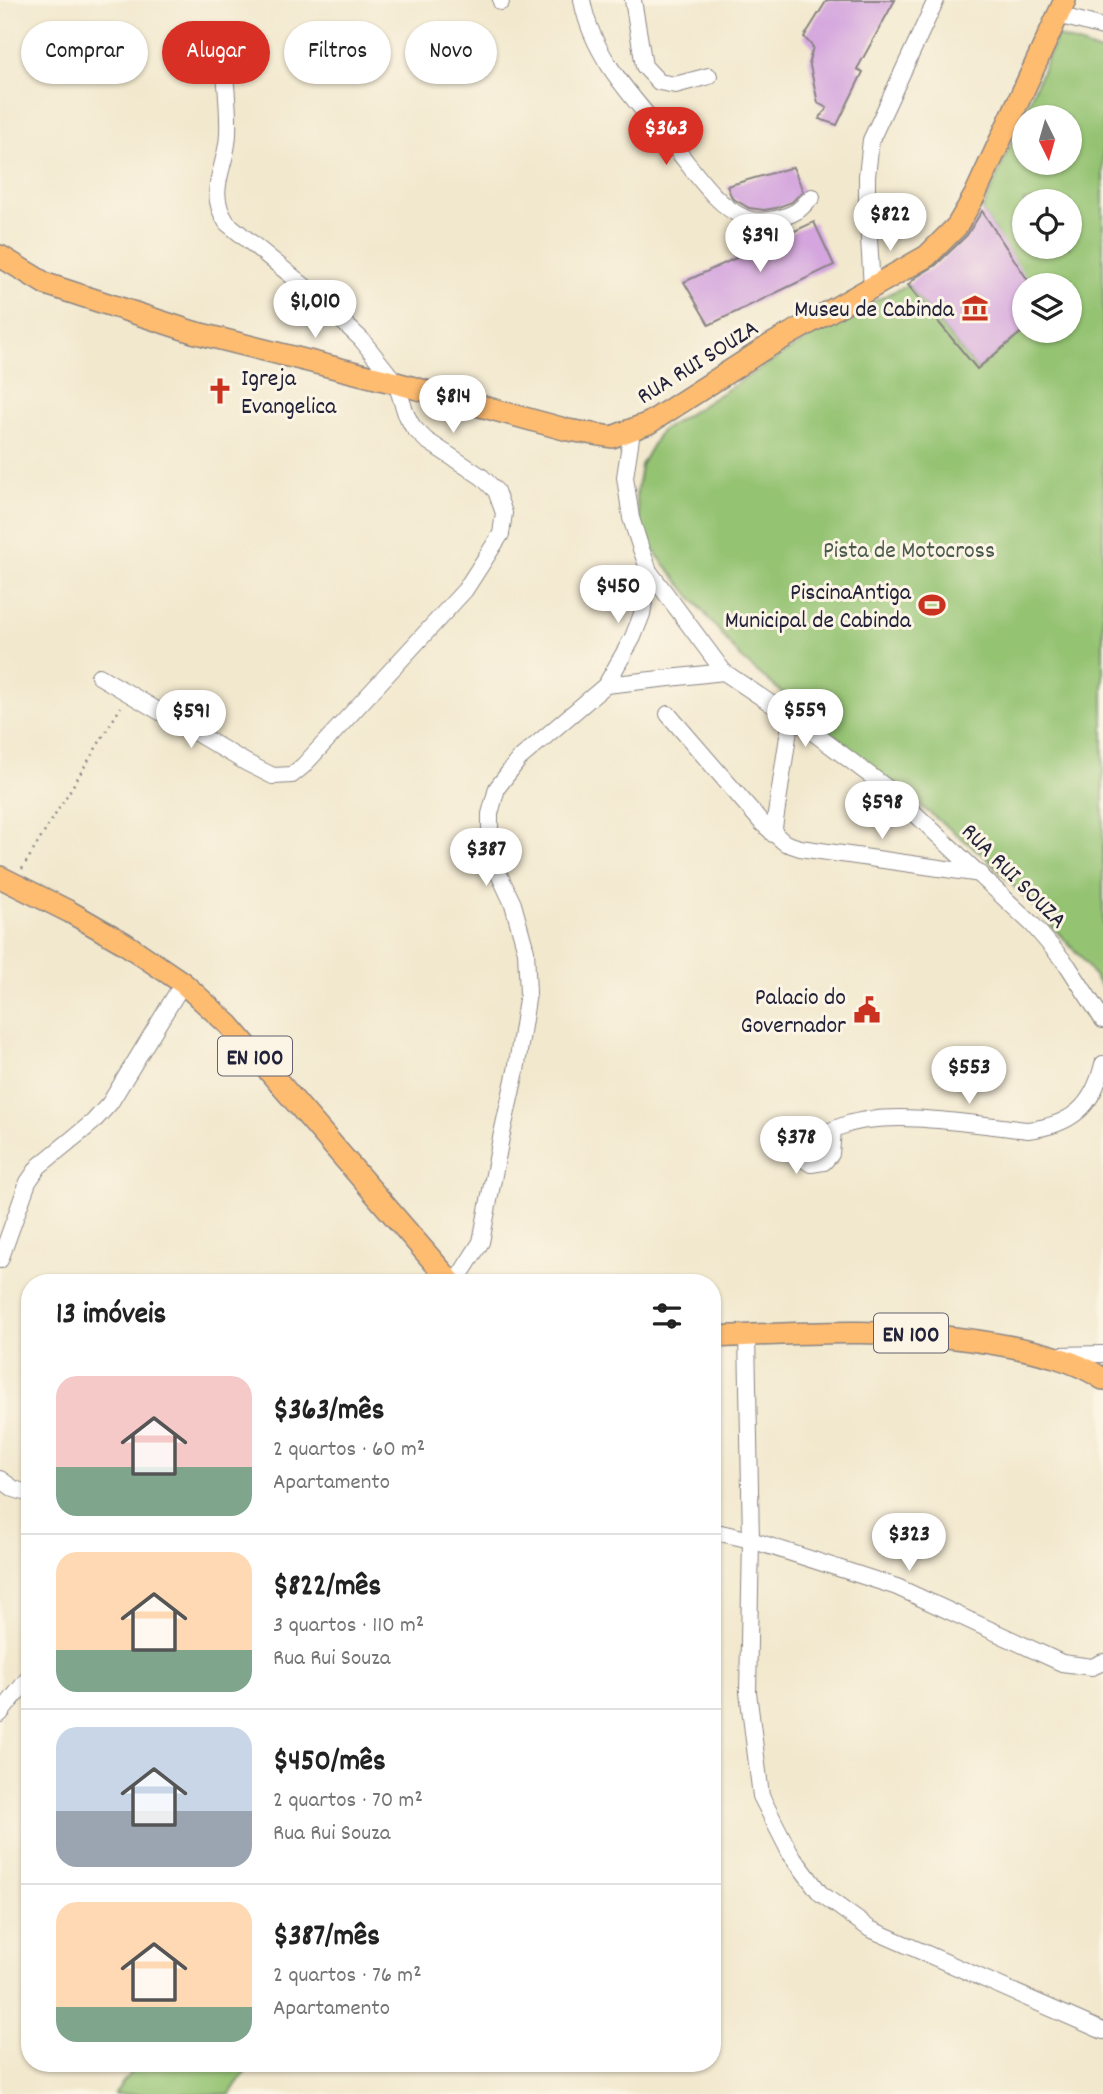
<!DOCTYPE html>
<html lang="pt">
<head>
<meta charset="utf-8">
<style>
  :root { --surface:#fff; --page:#f2f2f2; --text:#222; --muted:#767676; --line:#e0e0e0; --accent:#d93025 }
  body { margin:0; font-family:Dekko,sans-serif; background:var(--page); color:var(--text); height:100vh; display:flex; flex-direction:column; font-size:26px; white-space:nowrap }
  * { box-sizing:border-box; margin:0 }
  p { font-size:23px; color:var(--muted) }
  .icon { flex:none; width:38px; height:38px; fill:none; stroke:currentColor; stroke-width:2; stroke-linecap:round; stroke-linejoin:round }
  .map { position:relative; flex:1; overflow:hidden }
  .drawer { position:absolute; left:21px; top:1274px; width:700px; height:798px; display:flex; flex-direction:column; background:var(--surface); border-radius:28px; box-shadow:0 2px 5px #0004 }
  .drawer>* { flex:none }
  .banner { position:absolute; left:21px; top:21px; width:700px; height:63px; display:flex; gap:14px }
  .needle { width:46px; rotate:175deg }
  .controls { position:absolute; left:1012px; top:105px; display:grid; gap:14px }
  .controls a { display:grid; place-items:center; width:70px; height:70px; border-radius:50%; background:var(--surface); box-shadow:0 2px 5px #0004; font-size:35px }
  .price { position:absolute; translate:-50% -60px; padding:0 16px; border-radius:24px; background:#fff; color:#222; font-size:23px; line-height:46px; filter:drop-shadow(0 2px 4px #0008) }
  .price::after { content:''; position:absolute; left:50%; top:42px; width:21px; height:16px; margin-left:-10px; background:inherit; clip-path:polygon(0 0,100% 0,50% 100%) }
  .price.active { background:var(--accent); color:#fff }
  ul { padding:0; list-style:none }
  li { display:flex; align-items:center; gap:21px; height:175px; padding:0 35px }
  li+li { border-top:2px solid var(--line) }
  li span { display:grid; place-items:center; flex:none; width:196px; height:140px; border-radius:21px; color:#555 }
  li>.icon { margin-inline-start:auto }
  span .icon { width:84px; height:84px; fill:#fffc; stroke-width:1 }
  li b { font-size:30px }
  h2 { display:flex; justify-content:space-between; align-items:center; height:84px; padding:0 35px; font-size:30px }
  .tag { padding:0 24px; border-radius:32px; background:var(--surface); box-shadow:0 2px 5px #0004; font-size:24px; line-height:63px }
  .tag.active { background:var(--accent); color:#fff }
  .map>svg:first-child { display:block }
</style>
</head>
<body>
<div class="map">
<svg width="1103" height="2094" viewBox="0 0 1103 2094">
  <rect width="100%" height="100%" fill="#fcf5e5"/>
  <filter id="ink" filterUnits="userSpaceOnUse"><feTurbulence type="fractalNoise" baseFrequency=".0143" numOctaves="2"/><feDisplacementMap in="SourceGraphic" scale="14" xChannelSelector="R" yChannelSelector="G"/><feConvolveMatrix kernelMatrix="1 2 1 2 8 2 1 2 1" color-interpolation-filters="sRGB"/></filter>
  <filter id="wash" filterUnits="userSpaceOnUse"><feTurbulence type="fractalNoise" baseFrequency=".00686" numOctaves="4" result="noise"/><feDisplacementMap in="SourceGraphic" scale="28" xChannelSelector="R" yChannelSelector="G"/><feGaussianBlur stdDeviation="1.57" result="paint"/><feColorMatrix in="noise" values="0 0 0 0 0 0 0 0 0 0 0 0 0 0 0 0 0 1.4 0 .05"/><feComposite in="paint" operator="in"/></filter>
  <g filter="url(#wash)">
    <rect width="100%" height="100%" fill="#f2e8ce"/>
    <g fill="#94c372" stroke="#5b7256" stroke-width="2" fill-rule="evenodd">
      <path d="M1057 36 1103 53V989L1080 956 986 857 869 766 741 658 657 555 642 530 636 497 641 465 660 432 847 314 908 285 977 369 1024 330 1069 331V285H1029L982 211ZM1024 117H1069V163H1024ZM1024 201H1069V247H1024Z"/>
      <polygon points="138,2063 251,2063 230,2094 114,2094"/>
    </g>
    <g id="blocks">
      <g fill="#d4a5de">
        <polygon points="827,0 895,0 857,69 863,72 837,125 819,119 827,108 818,103 809,61 813,47 804,37"/>
        <polygon points="793,167 803,191 792,202 776,208 764,210 749,208 732,198 727,186"/>
        <polygon points="982,211 1031,285 1024,285 1024,330 977,369 908,285 915,278 936,265 967,235"/>
        <polygon points="814,222 834,265 709,325 684,282"/>
      </g>
    </g>
  </g>
  <g filter="url(#ink)">
    <use href="#blocks" fill-opacity="0" stroke="#8a8584" stroke-width="2"/>
    <g fill="none" stroke-linecap="round" stroke-linejoin="round">
      <g stroke="#8a8584" stroke-width="18">
        <g id="minor">
          <polyline points="501,0 501,2"/>
          <path d="M582 0C592 57 635 100 671 143 693 168 713 204 745 218 759 224 784 219 797 211 802 208 807 201 812 197"/>
          <polyline points="633,0 644,66 659,82 675,85 709,76"/>
          <polyline points="1058,15 1103,27"/>
          <polyline points="872,288 867,205 867,176 871,140 936,0"/>
          <polyline points="632,431 625,477 631,518 641,549 649,571 724,672 810,730 891,791 1033,925 1068,966 1103,1020"/>
          <path d="M99 676 247 763 273 776 292 775 303 766 465 590 501 534 504 513 496 491 482 477 426 440 413 427 406 414 396 383 361 339 309 290 227 223C205 190 227 168 228 134 229 110 226 86 224 62"/>
          <polyline points="606,685 633,637 642,614 649,571"/>
          <polyline points="668,714 763,824 785,843 800,848 981,874"/>
          <polyline points="773,834 791,717"/>
          <path d="M833 1130 831 1154 824 1162 811 1164 805 1160 802 1146C816 1138 829 1130 845 1125 893 1109 977 1125 1028 1130 1071 1125 1093 1107 1103 1064"/>
          <polyline points="0,1260 28,1182 39,1166 93,1122 110,1103 183,983"/>
          <polyline points="455,1283 481,1242 501,1138 516,1071 528,993 526,951 513,904 497,870 490,838 490,814 497,788 519,759 606,685 724,672"/>
          <polyline points="747,1335 751,1540 748,1692 761,1796 790,1853 820,1893 870,1929 1103,2031"/>
          <polyline points="1060,1355 1103,1354"/>
          <polyline points="0,1479 14,1489 30,1494"/>
          <polyline points="712,1531 751,1540 897,1587 1062,1663 1092,1667 1103,1662"/>
          <polyline points="0,1714 30,1676"/>
        </g>
      </g>
      <g stroke="#8a8584" stroke-width="24">
        <g id="major">
          <polyline points="0,256 46,284 193,332 396,383 568,430 612,437 649,423 767,347 927,256 957,226 975,195 1065,0"/>
          <polyline points="0,877 70,912 124,943 183,983 229,1025 452,1283"/>
          <path d="M712 1337C811 1332 909 1327 1007 1346 1040 1352 1075 1360 1103 1379"/>
        </g>
      </g>
      <polyline stroke="#8a8584" stroke-width="2.5" stroke-dasharray="2 5" stroke-linecap="butt" points="22,869 121,707"/>
      <use href="#minor" stroke="#fff" stroke-width="16"/>
      <use href="#major" stroke="#febc70" stroke-width="21"/>
    </g>
  </g>
  <defs>
    <g id="museum-bare" transform="scale(2.1)"><path d="M0-6L6-3V-2H-6V-3ZM-5-1h2V3h-2ZM-1-1h2V3h-2ZM3-1h2V3H3ZM-6 4H6V6H-6Z" fill="#c8321e" stroke="#fcf5e5" stroke-width="2.5" paint-order="stroke"/></g>
    <g id="church-bare" transform="scale(2.1)"><path d="M-1.2-6h2.4v3.5h3.3v2.4h-3.3V6h-2.4V-.1h-3.3v-2.4h3.3Z" fill="#c8321e" stroke="#fcf5e5" stroke-width="2.5" paint-order="stroke"/></g>
    <g id="stadium-bare" transform="scale(2.1)"><path d="M0-5a6.5 5 0 1 0 0 10a6.5 5 0 1 0 0-10ZM-3.5-1.8h7v3.6h-7Z" fill="#c8321e" stroke="#fcf5e5" stroke-width="2.5" paint-order="stroke"/></g>
    <g id="civic-bare" transform="scale(2.1)"><path d="M-.6-6.5H3V-4.5H.6V-3L4-1V1h2V6H-6V1h2V-1L-.6-3ZM-1.2 2.5V6h2.4V2.5Z" fill="#c8321e" stroke="#fcf5e5" stroke-width="2.5" paint-order="stroke"/></g>
  </defs>
  <g fill-rule="evenodd">
    <use href="#museum-bare" x="975" y="308"/>
    <use href="#church-bare" x="220" y="391"/>
    <use href="#stadium-bare" x="932" y="605"/>
    <use href="#civic-bare" x="867" y="1010"/>
  </g>
  <g text-anchor="middle" stroke-width="6" stroke-linejoin="round" paint-order="stroke">
    <g fill="#fcf5e5" stroke="#63616e" stroke-width="2">
      <rect x="218" y="1036.5" width="74" height="39" rx="5"/>
      <rect x="874" y="1313.5" width="74" height="39" rx="5"/>
    </g>
    <g font-size="23" font-weight="bold" fill="#22223b">
      <text x="255" y="1064">EN 100</text>
      <text x="911" y="1341">EN 100</text>
    </g>
    <g font-size="24" fill="#22223b" stroke="#fcf5e5" text-anchor="end">
      <text x="954" y="316">Museu de Cabinda</text>
      <text x="241" y="385" text-anchor="start">Igreja<tspan x="241" dy="28">Evangelica</tspan></text>
      <text x="911" y="599">PiscinaAntiga<tspan x="911" dy="28">Municipal de Cabinda</tspan></text>
      <text x="846" y="1004">Palacio do<tspan x="846" dy="28">Governador</tspan></text>
    </g>
    <g font-size="24" fill="#22223b" stroke="#fcf5e5">
      <text transform="translate(697 361) rotate(-32)" y="8">RUA RUI SOUZA</text>
      <text transform="translate(1015 875) rotate(45)" y="8">RUA RUI SOUZA</text>
    </g>
    <g font-size="24" fill="#4a5a4e" stroke="#fcf5e5">
      <text x="909" y="557">Pista de Motocross</text>
    </g>
  </g>
</svg>
<div class="controls">
<a><svg class="needle" viewBox="-14 -14 28 28"><path d="M0-13l5 13h-10z" fill="#e53935"/><path d="M0 13l5-13h-10z" fill="#767676"/></svg></a>
<a><svg class="icon" aria-label="locate" viewBox="0 0 24 24"><circle cx="12" cy="12" r="6"/><path d="M12 2v4M12 18v4M2 12h4M18 12h4"/></svg></a>
<a><svg class="icon" aria-label="layers" viewBox="0 0 24 24"><path d="M12 4l9 5-9 5-9-5zM3 14l9 5 9-5"/></svg></a>
</div>
<b class="price active" style="left:666px;top:167px">$363</b>
<b class="price" style="left:890px;top:253px">$822</b>
<b class="price" style="left:760px;top:274px">$391</b>
<b class="price" style="left:315px;top:340px">$1,010</b>
<b class="price" style="left:453px;top:435px">$814</b>
<b class="price" style="left:618px;top:625px">$450</b>
<b class="price" style="left:805px;top:749px">$559</b>
<b class="price" style="left:191px;top:750px">$591</b>
<b class="price" style="left:882px;top:841px">$598</b>
<b class="price" style="left:486px;top:888px">$387</b>
<b class="price" style="left:969px;top:1106px">$553</b>
<b class="price" style="left:796px;top:1176px">$378</b>
<b class="price" style="left:909px;top:1573px">$323</b>
<div class="banner">
<a class="tag">Comprar</a>
<a class="tag active">Alugar</a>
<a class="tag">Filtros</a>
<a class="tag">Novo</a>
</div>
<section class="drawer">
<h2>13 imóveis<svg class="icon" aria-label="filters" viewBox="0 0 24 24"><path d="M4 7h16M4 17h16"/><circle cx="9" cy="7" r="2"/><circle cx="15" cy="17" r="2"/></svg></h2>
<ul>
<li><span style="background:linear-gradient(#f6c9c9 65%,#7fa58c 0)"><svg class="icon" aria-label="home" viewBox="0 0 24 24"><path d="M3 11l9-7 9 7M6 9v11h12V9"/></svg></span><div><b>$363/mês</b><p>2 quartos · 60 m²</p><p>Apartamento</p></div></li>
<li><span style="background:linear-gradient(#ffd9b3 70%,#7fa58c 0)"><svg class="icon" aria-label="home" viewBox="0 0 24 24"><path d="M3 11l9-7 9 7M6 9v11h12V9"/></svg></span><div><b>$822/mês</b><p>3 quartos · 110 m²</p><p>Rua Rui Souza</p></div></li>
<li><span style="background:linear-gradient(#c9d6e8 60%,#9aa5b1 0)"><svg class="icon" aria-label="home" viewBox="0 0 24 24"><path d="M3 11l9-7 9 7M6 9v11h12V9"/></svg></span><div><b>$450/mês</b><p>2 quartos · 70 m²</p><p>Rua Rui Souza</p></div></li>
<li><span style="background:linear-gradient(#ffd9b3 75%,#7fa58c 0)"><svg class="icon" aria-label="home" viewBox="0 0 24 24"><path d="M3 11l9-7 9 7M6 9v11h12V9"/></svg></span><div><b>$387/mês</b><p>2 quartos · 76 m²</p><p>Apartamento</p></div></li>
</ul>
</section>
</div>
</body>
</html>
